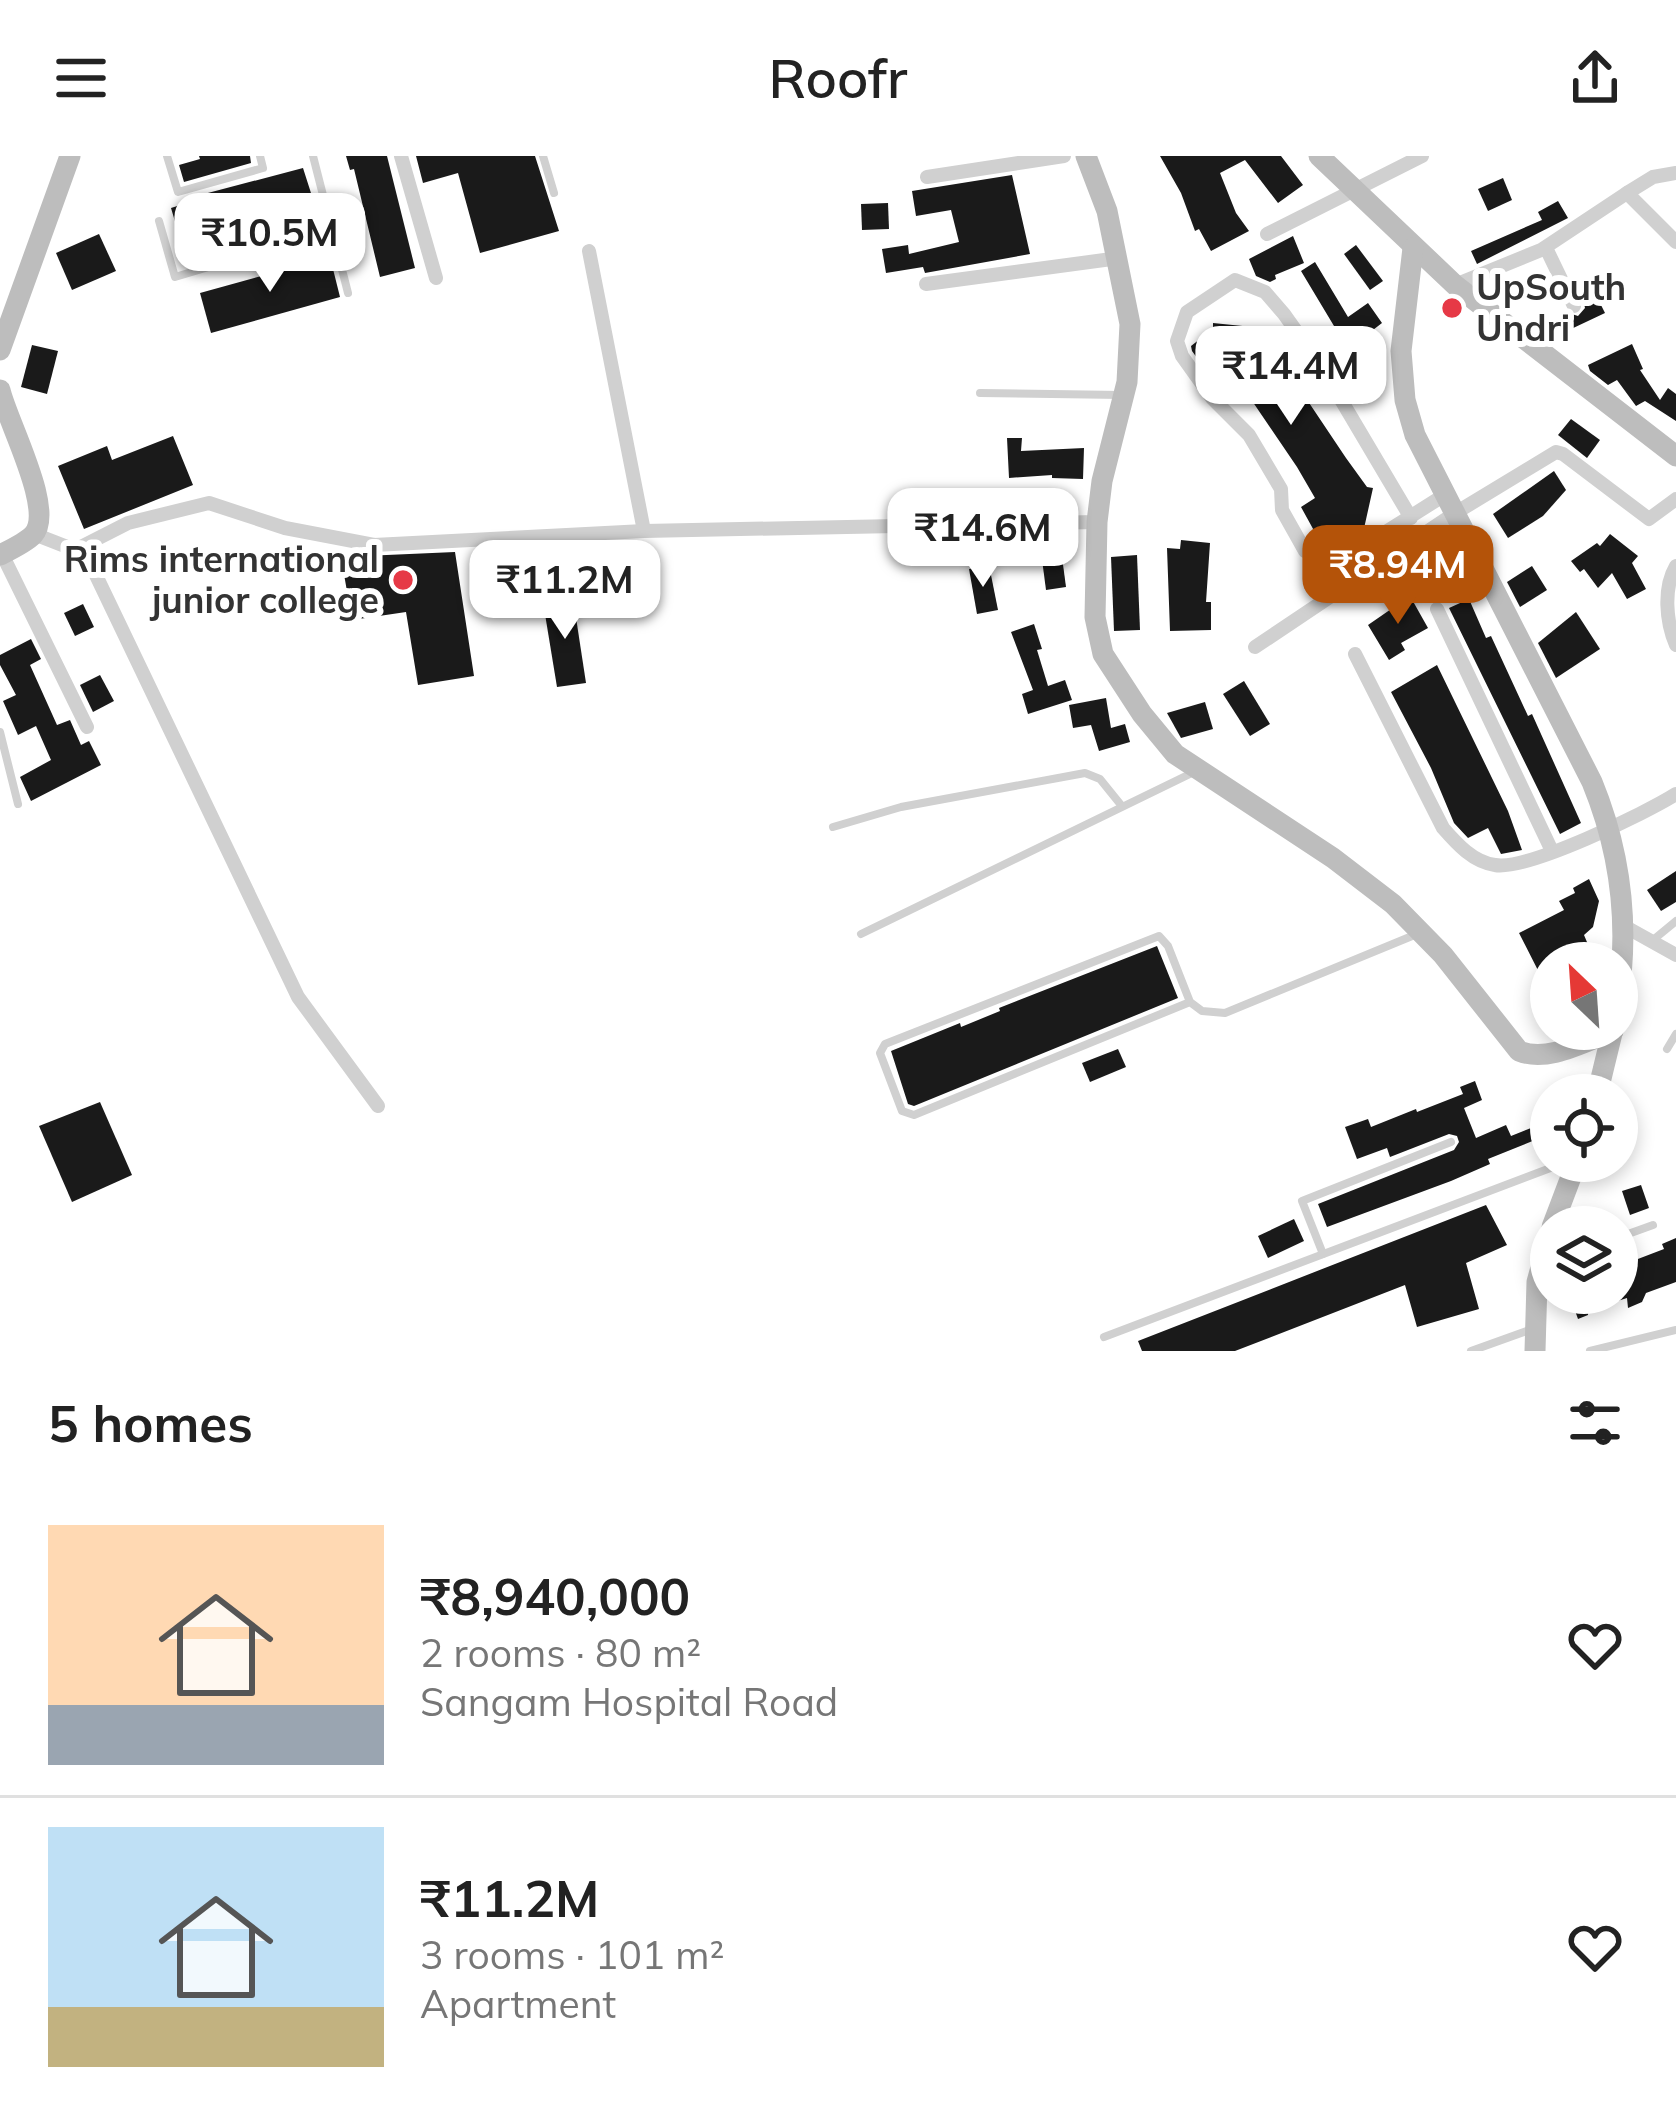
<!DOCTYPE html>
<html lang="en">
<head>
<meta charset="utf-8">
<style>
  :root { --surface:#fff; --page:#f2f2f2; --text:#222; --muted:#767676; --line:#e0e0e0; --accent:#b45309 }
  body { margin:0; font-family:Mulish,sans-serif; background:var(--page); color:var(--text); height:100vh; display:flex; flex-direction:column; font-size:45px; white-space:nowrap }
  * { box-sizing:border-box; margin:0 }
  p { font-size:39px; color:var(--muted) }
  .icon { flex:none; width:66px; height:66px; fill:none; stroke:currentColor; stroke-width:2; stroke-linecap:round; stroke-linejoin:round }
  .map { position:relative; height:1195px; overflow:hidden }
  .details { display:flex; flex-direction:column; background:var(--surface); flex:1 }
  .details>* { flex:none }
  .needle { width:78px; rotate:335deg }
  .controls { position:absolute; left:1530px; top:786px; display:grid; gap:24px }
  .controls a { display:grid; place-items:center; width:108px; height:108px; border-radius:50%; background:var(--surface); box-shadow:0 6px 18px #0003; font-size:60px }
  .price { position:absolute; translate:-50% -102px; padding:0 27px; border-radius:24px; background:#fff; color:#222; font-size:39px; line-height:78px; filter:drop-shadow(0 3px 6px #0008) }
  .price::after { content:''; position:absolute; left:50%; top:72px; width:36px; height:27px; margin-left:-18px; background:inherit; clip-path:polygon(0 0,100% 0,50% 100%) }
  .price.on { background:var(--accent); color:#fff }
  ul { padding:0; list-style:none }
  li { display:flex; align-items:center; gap:36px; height:300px; padding:0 48px }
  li+li { border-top:3px solid var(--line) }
  li span { display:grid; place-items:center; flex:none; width:336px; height:240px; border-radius:0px; color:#555 }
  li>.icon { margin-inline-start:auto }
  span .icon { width:144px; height:144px; fill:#fffc; stroke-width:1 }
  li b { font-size:51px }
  h2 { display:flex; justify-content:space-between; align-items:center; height:144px; padding:0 48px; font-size:51px }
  header { display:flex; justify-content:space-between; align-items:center; height:156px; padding:0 48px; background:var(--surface); font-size:54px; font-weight:600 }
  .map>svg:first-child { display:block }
</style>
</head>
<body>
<header><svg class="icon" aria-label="menu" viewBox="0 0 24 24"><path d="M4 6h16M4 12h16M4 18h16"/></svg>Roofr<svg class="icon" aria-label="share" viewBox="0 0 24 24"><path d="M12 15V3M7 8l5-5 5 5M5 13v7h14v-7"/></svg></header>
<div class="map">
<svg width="1676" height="1195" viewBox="0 0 1676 1195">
  <rect width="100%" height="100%" fill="#fff"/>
  <g fill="#1a1a1a">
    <polygon points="199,0 250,0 251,7 184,26 179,9 200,3"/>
    <polygon points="346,0 387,0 415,112 380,121 354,13 350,14"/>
    <polygon points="416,0 535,0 559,75 480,97 458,17 423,27"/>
    <polygon points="1160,0 1281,0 1303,29 1278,47 1245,4 1220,17 1236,57 1249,75 1211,95 1199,73 1195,75 1181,37"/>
    <polygon points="303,12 318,59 185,99 171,52 190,46 189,42"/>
    <polygon points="1012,19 1030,98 925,117 923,111 886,117 882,93 908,89 909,98 959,86 951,54 916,60 912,35"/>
    <polygon points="1503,22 1512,44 1488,55 1478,33"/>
    <polygon points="1558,45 1568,62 1477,108 1471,95 1542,64 1538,56"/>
    <polygon points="888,47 889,73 862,74 861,48"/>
    <polygon points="99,78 116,115 72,134 56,97"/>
    <polygon points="1293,80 1304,107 1275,119 1276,123 1270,126 1256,120 1249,103"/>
    <polygon points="1356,89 1383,125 1370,134 1344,98"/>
    <polygon points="330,101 340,141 211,177 200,137"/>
    <polygon points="1315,106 1348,161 1368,147 1382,167 1360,184 1379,211 1367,221 1372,231 1356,242 1318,181 1334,170 1301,115"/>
    <polygon points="1595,137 1605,157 1569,174 1559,154 1578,160 1585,152 1583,143"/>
    <polygon points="1213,167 1272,173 1269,187 1346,302 1367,331 1373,332 1363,377 1331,394 1323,391 1301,351 1315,342 1297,311 1244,233 1239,237 1228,223 1218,231 1192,195 1191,190 1213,173"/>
    <polygon points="1632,188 1643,213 1640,214 1660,244 1668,232 1676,238 1676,265 1645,245 1636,250 1617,224 1608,229 1590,215 1588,209"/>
    <polygon points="32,189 58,195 47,238 21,231"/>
    <polygon points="1571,263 1600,284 1587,302 1558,279"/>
    <polygon points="173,280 193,329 84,373 58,310 107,290 112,304"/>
    <polygon points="1007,282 1022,282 1021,295 1084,292 1083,323 1052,322 1052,319 1009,322"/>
    <polygon points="1554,315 1566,334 1543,360 1508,382 1493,358"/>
    <polygon points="1610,378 1638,400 1632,407 1646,433 1627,443 1612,417 1598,432 1584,413 1580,416 1571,405 1597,387 1600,390"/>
    <polygon points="998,379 999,383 1019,379 1022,391 977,406 970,380"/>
    <polygon points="1181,384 1210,387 1206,446 1211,446 1211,474 1170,475 1167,392 1180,393"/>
    <polygon points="1060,386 1066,431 1046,434 1040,388"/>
    <polygon points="455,396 474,520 418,529 406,456 352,464 341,401"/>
    <polygon points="1137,399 1140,474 1114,475 1111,401"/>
    <polygon points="989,409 998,454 977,458 969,413"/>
    <polygon points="1532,410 1547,434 1520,451 1507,426"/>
    <polygon points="1410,440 1428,472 1401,487 1405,494 1389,504 1368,469"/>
    <polygon points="573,442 586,527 557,531 543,446"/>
    <polygon points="1469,443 1486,482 1491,480 1528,560 1532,558 1581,667 1560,678 1449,452"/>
    <polygon points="83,448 94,471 75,480 64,457"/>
    <polygon points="1576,456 1600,493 1556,522 1538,487"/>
    <polygon points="1034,468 1042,493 1037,494 1048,530 1065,524 1072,544 1028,558 1022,538 1033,534 1011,476"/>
    <polygon points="31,483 41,503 30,509 57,569 70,564 81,589 89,585 101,609 31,645 20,621 51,604 36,570 18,579 3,545 16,539 0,509 0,499"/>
    <polygon points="1437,509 1508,655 1522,694 1501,698 1488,672 1468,682 1454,667 1431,612 1391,536"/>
    <polygon points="100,519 114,545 93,556 80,529"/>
    <polygon points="1244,525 1270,568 1250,580 1223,538"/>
    <polygon points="1106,542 1111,572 1125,568 1130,586 1099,595 1091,569 1073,572 1069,549"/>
    <polygon points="1205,546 1213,573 1181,582 1167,557"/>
    <polygon points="1676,715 1676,746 1661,755 1647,734"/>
    <polygon points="1589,723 1599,745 1593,771 1584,779 1592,798 1582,802 1584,807 1551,807 1551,840 1519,777 1564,754 1559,745 1575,737 1573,732"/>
    <polygon points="1157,790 1178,842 914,950 908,948 891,895 960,867 961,871 1000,855 999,852"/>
    <polygon points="1118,893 1126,911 1090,926 1082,907"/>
    <polygon points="1475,925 1482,944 1464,952 1476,982 1506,969 1511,980 1531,972 1535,984 1488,1003 1490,1008 1451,1025 1327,1071 1318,1048 1454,994 1459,986 1457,980 1449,978 1390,1001 1387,992 1357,1003 1345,971 1368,963 1371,971 1416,953 1417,956 1463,938 1460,931"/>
    <polygon points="100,946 132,1019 72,1046 39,970"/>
    <polygon points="1641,1029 1649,1052 1630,1059 1622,1035"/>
    <polygon points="1486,1049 1507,1089 1466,1107 1479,1153 1417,1171 1405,1129 1235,1195 1142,1195 1138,1185"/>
    <polygon points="1294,1063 1304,1085 1268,1102 1258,1080"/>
    <polygon points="1676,1082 1676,1126 1646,1137 1642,1146 1628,1152 1627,1142 1592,1153 1589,1146 1588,1159 1578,1163 1573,1149 1588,1143 1586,1137 1617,1137 1617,1111 1664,1093 1662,1088"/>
  </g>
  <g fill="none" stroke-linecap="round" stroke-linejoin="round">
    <g stroke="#d0d0d0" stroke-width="8">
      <polyline points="167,0 178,36 263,12 260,0"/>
      <polyline points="313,0 348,137"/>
      <polyline points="543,0 554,37"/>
      <polyline points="159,65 175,121 332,74"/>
      <polyline points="980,237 1122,239"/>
      <polyline points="0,576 18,648"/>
      <polyline points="833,671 901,651 1085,617 1100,623 1121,649"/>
      <polyline points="861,778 1194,616"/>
      <polyline points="1653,784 1676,765"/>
      <polyline points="1190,846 1168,790 1159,780 885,888 880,897 902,955 914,959 1190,846 1202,855 1225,857 1417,778"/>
      <polyline points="1667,893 1676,878"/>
      <polyline points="1617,1082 1653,1069"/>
      <polyline points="1323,1098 1302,1045 1451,986"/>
      <polyline points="1104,1181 1569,1005"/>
      <polyline points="1471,1195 1532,1173"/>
      <polyline points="1590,1195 1676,1174"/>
    </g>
    <g stroke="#d0d0d0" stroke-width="14">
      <polyline points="401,0 436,122"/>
      <polyline points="927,21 1064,0"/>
      <polyline points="1627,37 1653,21 1676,17"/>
      <polyline points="1267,78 1422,0"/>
      <polyline points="1546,92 1574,150"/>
      <polyline points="589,95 644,375"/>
      <polyline points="926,128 1119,102"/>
      <polyline points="1455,129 1541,94 1627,37 1676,86"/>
      <polyline points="1411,362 1321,210 1284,158 1265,136 1235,124 1187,156 1177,185 1182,200 1212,242 1249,279 1281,333 1282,354 1305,395 1335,408 1443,340"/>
      <polyline points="34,378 75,394 93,413 298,841 378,950"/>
      <polyline points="75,394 128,367 209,347 285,372 374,389 644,375 1097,366"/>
      <polyline points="2,398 87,571"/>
      <path d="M1676 410C1663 432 1666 466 1676 489"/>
      <polyline points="1437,453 1552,695"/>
      <polyline points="1255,491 1452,359 1556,296 1563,298 1649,363 1676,343"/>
      <path d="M1355 498 1443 672C1457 688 1473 706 1495 709 1527 715 1646 657 1676 638"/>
      <polyline points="1624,770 1676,799"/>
    </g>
    <g stroke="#bdbdbd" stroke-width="21">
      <path d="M1086 0 1107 55 1130 168 1127 226 1102 325 1097 366 1095 461 1103 498 1142 558 1175 598 1333 702 1393 748 1443 799 1519 895C1548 907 1585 885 1613 875"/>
      <polyline points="1319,0 1455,129 1676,300"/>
      <path d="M1413 92 1401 195 1405 244 1415 279 1592 626C1622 699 1630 772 1617 850"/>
      <polyline points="0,194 70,0"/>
      <path d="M0 234C7 265 56 355 33 379 25 387 10 394 0 399"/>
      <polyline points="1597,939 1613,873"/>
      <polyline points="1552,1071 1577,1005"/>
      <polyline points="1535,1195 1537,1126 1551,1075"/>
    </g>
  </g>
  <g fill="#e63946" stroke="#fff" stroke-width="4.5">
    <circle cx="1452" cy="152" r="12"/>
    <circle cx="403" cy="424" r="12"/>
  </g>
  <g text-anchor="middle" stroke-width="12" stroke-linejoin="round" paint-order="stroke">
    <g font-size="36" font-weight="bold" fill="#333" stroke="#fff" text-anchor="start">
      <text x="1476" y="144">UpSouth<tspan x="1476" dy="41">Undri</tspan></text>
      <text x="379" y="416" text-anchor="end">Rims international<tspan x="379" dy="41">junior college</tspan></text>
    </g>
  </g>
</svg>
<div class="controls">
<a><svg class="needle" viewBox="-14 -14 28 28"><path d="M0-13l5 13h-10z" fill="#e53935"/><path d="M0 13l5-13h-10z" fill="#767676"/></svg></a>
<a><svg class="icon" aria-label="locate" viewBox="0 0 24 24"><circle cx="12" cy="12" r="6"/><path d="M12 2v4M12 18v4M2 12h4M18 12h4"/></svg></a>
<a><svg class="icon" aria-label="layers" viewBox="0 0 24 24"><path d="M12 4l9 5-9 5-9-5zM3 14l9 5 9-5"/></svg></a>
</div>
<b class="price" style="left:270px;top:139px">₹10.5M</b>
<b class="price" style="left:1291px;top:272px">₹14.4M</b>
<b class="price" style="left:983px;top:434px">₹14.6M</b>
<b class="price on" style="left:1398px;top:471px">₹8.94M</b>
<b class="price" style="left:565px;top:486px">₹11.2M</b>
</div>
<section class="details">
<h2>5 homes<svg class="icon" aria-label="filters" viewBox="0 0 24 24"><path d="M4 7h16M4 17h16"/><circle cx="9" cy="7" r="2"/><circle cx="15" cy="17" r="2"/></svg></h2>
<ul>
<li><span style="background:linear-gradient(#ffd9b3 75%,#9aa5b1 0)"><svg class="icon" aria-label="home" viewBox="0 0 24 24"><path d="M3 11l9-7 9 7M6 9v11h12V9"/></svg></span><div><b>₹8,940,000</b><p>2 rooms · 80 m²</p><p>Sangam Hospital Road</p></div><svg class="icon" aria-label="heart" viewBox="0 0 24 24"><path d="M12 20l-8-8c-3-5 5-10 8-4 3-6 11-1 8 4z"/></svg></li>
<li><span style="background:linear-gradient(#bfe0f5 75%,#c2b280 0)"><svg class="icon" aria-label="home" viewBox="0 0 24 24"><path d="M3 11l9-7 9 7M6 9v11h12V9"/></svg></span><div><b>₹11.2M</b><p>3 rooms · 101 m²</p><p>Apartment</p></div><svg class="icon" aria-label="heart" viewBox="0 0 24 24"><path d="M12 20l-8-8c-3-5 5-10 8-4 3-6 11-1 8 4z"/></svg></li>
</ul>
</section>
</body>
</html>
